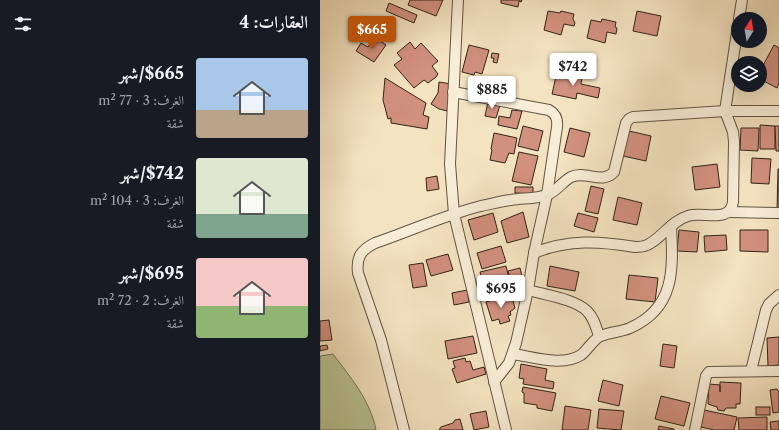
<!DOCTYPE html>
<html lang="ar">
<head>
<meta charset="utf-8">
<style>
  :root { --surface:#171b24; --page:#242831; --text:#f1f3f6; --muted:#9ea1a6; --accent:#b45309 }
  body { margin:0; font-family:"Libre Caslon Text",Amiri,serif; background:var(--page); color:var(--text); direction:rtl; height:100vh; display:flex; flex-direction:column; font-size:15px; white-space:nowrap }
  * { box-sizing:border-box; margin:0 }
  p { font-size:13px; color:var(--muted) }
  .icon { flex:none; width:22px; height:22px; fill:none; stroke:currentColor; stroke-width:2; stroke-linecap:round; stroke-linejoin:round }
  .map { position:relative; flex:1; overflow:hidden; direction:ltr }
  .side { display:flex; flex-direction:column; background:var(--surface); width:320px }
  .side>* { flex:none }
  .needle { width:26px; rotate:11deg }
  .controls { position:absolute; left:411px; top:12px; display:grid; gap:8px }
  .controls a { display:grid; place-items:center; width:36px; height:36px; border-radius:50%; background:var(--surface); box-shadow:0 4px 16px #0002; font-size:20px }
  .price { position:absolute; translate:-50% -34px; padding:0 9px; border-radius:4px; background:#fff; color:#222; font-size:13px; line-height:26px; filter:drop-shadow(0 1px 2px #0008) }
  .price::after { content:''; position:absolute; left:50%; top:24px; width:12px; height:9px; margin-left:-6px; background:inherit; clip-path:polygon(0 0,100% 0,50% 100%) }
  .price.current { background:var(--accent); color:#fff }
  ul { padding:0; list-style:none }
  li { display:flex; align-items:center; gap:12px; height:100px; padding:0 12px }
  li span { display:grid; place-items:center; flex:none; width:112px; height:80px; border-radius:4px; color:#555 }
  li>.icon { margin-inline-start:auto }
  span .icon { width:48px; height:48px; fill:#fffc; stroke-width:1 }
  li b { font-size:17px }
  h2 { display:flex; justify-content:space-between; align-items:center; height:48px; padding:0 12px; font-size:17px }
  main { display:flex; flex:1; min-height:0 }
  .map>svg:first-child { display:block }
</style>
</head>
<body>
<main>
<div class="map">
<svg width="459" height="430" viewBox="0 0 459 430">
  <rect width="100%" height="100%" fill="#f4e3c1"/>
  <filter id="stains"><feTurbulence type="fractalNoise" baseFrequency=".005" numOctaves="4"/><feColorMatrix values="0 0 0 0 .2 0 0 0 0 .09 0 0 0 0 .02 0 0 0 .5 -.17"/></filter>
  <radialGradient id="worn" r=".72"><stop offset=".6" stop-color="#630" stop-opacity="0"/><stop offset="1" stop-color="#630" stop-opacity=".3"/></radialGradient>
  <path fill="#b9c494" stroke="#747456" d="M13 354C31 378 50 400 56 430H0V356Z"/>
  <g fill="#d2907f" stroke="#302517">
    <polygon points="90,0 123,0 116,16 88,5"/>
    <polygon points="181,0 202,0 201,2 199,1 198,7 181,3"/>
    <polygon points="69,3 97,15 94,23 66,11"/>
    <polygon points="228,11 240,13 241,11 254,14 253,19 255,23 254,26 244,24 241,35 224,30"/>
    <polygon points="317,11 341,16 337,36 313,31"/>
    <polygon points="282,19 296,22 295,27 297,28 296,34 287,32 285,43 267,38 271,20 281,22"/>
    <polygon points="55,37 66,45 54,62 36,51 41,43 48,47"/>
    <polygon points="90,42 95,49 101,43 118,61 112,66 118,74 116,77 108,83 104,80 94,88 74,65 82,59 77,53"/>
    <polygon points="149,45 169,50 162,74 155,72 154,75 142,72"/>
    <polygon points="454,45 459,48 459,83 457,88 440,79 440,71"/>
    <polygon points="172,53 179,54 177,63 173,62 174,58 171,58"/>
    <polygon points="237,72 262,77 261,84 280,88 278,98 257,93 256,99 232,94"/>
    <polygon points="65,78 106,103 103,115 109,117 107,129 71,123 71,118 68,119 63,100"/>
    <polygon points="119,82 131,84 127,111 119,109 111,104 118,93"/>
    <polygon points="168,102 180,105 176,118 165,116"/>
    <polygon points="192,110 202,111 197,129 178,125 179,116 190,118"/>
    <polygon points="440,125 455,126 455,149 440,149"/>
    <polygon points="203,126 223,131 218,151 198,146"/>
    <polygon points="455,126 459,126 459,151 456,151"/>
    <polygon points="250,128 270,133 264,157 244,152"/>
    <polygon points="421,128 439,128 438,151 420,150"/>
    <polygon points="309,131 331,136 326,161 303,156"/>
    <polygon points="174,133 197,138 194,154 189,153 185,163 170,160 172,150 171,149"/>
    <polygon points="199,152 218,156 211,185 192,181"/>
    <polygon points="432,158 451,159 449,184 431,183"/>
    <polygon points="397,164 400,187 375,190 372,167"/>
    <polygon points="458,169 459,169 459,210 457,210"/>
    <polygon points="117,176 119,189 107,191 106,178"/>
    <polygon points="271,186 284,189 278,214 265,211"/>
    <polygon points="195,187 213,187 213,194 195,193"/>
    <polygon points="298,197 322,203 317,225 293,220"/>
    <polygon points="203,212 209,237 187,243 181,221"/>
    <polygon points="173,213 178,232 154,240 148,220"/>
    <polygon points="258,213 278,218 274,232 254,226"/>
    <polygon points="359,230 379,232 377,252 357,251"/>
    <polygon points="420,230 448,230 448,252 420,251"/>
    <polygon points="406,235 407,250 385,252 384,236"/>
    <polygon points="181,246 186,262 162,269 157,253"/>
    <polygon points="128,254 133,270 111,276 106,260"/>
    <polygon points="103,263 107,286 93,288 89,265"/>
    <polygon points="186,266 191,286 165,292 160,272"/>
    <polygon points="230,266 259,272 255,291 227,286"/>
    <polygon points="200,268 202,276 190,278 188,271"/>
    <polygon points="309,275 338,278 335,302 306,299"/>
    <polygon points="147,290 149,302 134,305 132,293"/>
    <polygon points="191,294 195,308 190,312 191,315 188,316 190,321 180,324 179,319 172,321 166,302"/>
    <polygon points="9,320 12,340 0,341 0,321"/>
    <polygon points="153,336 157,353 128,359 125,341"/>
    <polygon points="459,337 459,365 448,366 447,338"/>
    <polygon points="343,344 357,346 354,368 340,366"/>
    <polygon points="7,345 8,349 0,351 0,346"/>
    <polygon points="145,358 146,362 150,361 153,370 164,367 166,374 137,383 132,369 135,368 133,361"/>
    <polygon points="201,364 227,369 225,380 234,382 233,389 203,384 204,379 199,378"/>
    <polygon points="283,380 303,385 299,406 278,401"/>
    <polygon points="400,382 421,383 420,404 416,404 416,408 406,408 404,411 398,410 397,407 388,404 389,384 400,385 400,392"/>
    <polygon points="203,387 236,393 232,411 217,408 217,405 204,403 204,393 202,392"/>
    <polygon points="457,389 459,392 459,412 453,413 450,390"/>
    <polygon points="341,396 370,403 364,426 335,419"/>
    <polygon points="245,406 271,410 268,430 242,430"/>
    <rect x="436" y="407" width="14" height="8"/>
    <polygon points="279,409 304,411 301,430 277,428"/>
    <polygon points="384,410 417,417 414,430 394,430 381,427"/>
    <polygon points="166,411 169,427 154,430 150,414"/>
    <polygon points="447,417 447,430 419,430 418,418"/>
    <polygon points="140,419 143,430 119,430 121,427 133,423 135,420"/>
    <polygon points="459,421 459,430 451,430 450,422"/>
    <polygon points="339,426 354,429 354,430 338,430"/>
  </g>
  <g fill="none" stroke-linecap="round" stroke-linejoin="round">
    <g stroke="#615442" stroke-width="12">
      <g id="minor">
        <polyline points="138,0 130,164 134,214 186,430"/>
        <polyline points="419,19 422,0"/>
        <polyline points="418,26 405,111 459,111"/>
        <path d="M133 92 229 110C236 114 238 119 237 127L227 195 214 253 208 290 196 343 189 363 174 382"/>
        <polyline points="409,212 459,213"/>
        <path d="M208 290C225 295 255 299 267 311 274 318 276 327 279 336"/>
        <path d="M193 354C214 357 242 367 261 355 268 350 274 338 281 336 290 332 301 332 310 328 356 308 353 268 351 226"/>
        <polyline points="431,371 446,310 449,304 459,295"/>
        <path d="M84 430 61 340 38 273C36 257 41 250 55 243 90 231 125 215 161 206 171 204 181 201 191 200 202 198 216 199 227 195 237 191 242 182 251 177 266 170 282 185 294 172L306 123 309 119 313 117 405 111 413 132 414 142 413 202C410 224 383 211 368 216 351 221 341 239 327 245 323 247 319 247 315 247 279 241 249 239 214 253"/>
        <polyline points="375,430 386,376 389,372 459,371"/>
      </g>
    </g>
    <use href="#minor" stroke="#f8edd7" stroke-width="10"/>
  </g>
  <rect width="100%" height="100%" filter="url(#stains)"/>
  <rect width="100%" height="100%" fill="url(#worn)"/>
</svg>
<div class="controls">
<a><svg class="needle" viewBox="-14 -14 28 28"><path d="M0-13l5 13h-10z" fill="#e53935"/><path d="M0 13l5-13h-10z" fill="#9ea1a6"/></svg></a>
<a><svg class="icon" aria-label="layers" viewBox="0 0 24 24"><path d="M12 4l9 5-9 5-9-5zM3 14l9 5 9-5"/></svg></a>
</div>
<b class="price current" style="left:52px;top:50px">$665</b>
<b class="price" style="left:253px;top:87px">$742</b>
<b class="price" style="left:172px;top:110px">$885</b>
<b class="price" style="left:181px;top:309px">$695</b>
</div>
<section class="side">
<h2>العقارات: 4<svg class="icon" aria-label="filters" viewBox="0 0 24 24"><path d="M4 7h16M4 17h16"/><circle cx="9" cy="7" r="2"/><circle cx="15" cy="17" r="2"/></svg></h2>
<ul>
<li><span style="background:linear-gradient(#a9c7e8 65%,#b9a48a 0)"><svg class="icon" aria-label="home" viewBox="0 0 24 24"><path d="M3 11l9-7 9 7M6 9v11h12V9"/></svg></span><div><b>$665/شهر</b><p>الغرف: 3 · 77 m²</p><p>شقة</p></div></li>
<li><span style="background:linear-gradient(#dfe7d0 70%,#7fa58c 0)"><svg class="icon" aria-label="home" viewBox="0 0 24 24"><path d="M3 11l9-7 9 7M6 9v11h12V9"/></svg></span><div><b>$742/شهر</b><p>الغرف: 3 · 104 m²</p><p>شقة</p></div></li>
<li><span style="background:linear-gradient(#f6c9c9 60%,#8fb573 0)"><svg class="icon" aria-label="home" viewBox="0 0 24 24"><path d="M3 11l9-7 9 7M6 9v11h12V9"/></svg></span><div><b>$695/شهر</b><p>الغرف: 2 · 72 m²</p><p>شقة</p></div></li>
</ul>
</section>
</main>
</body>
</html>
